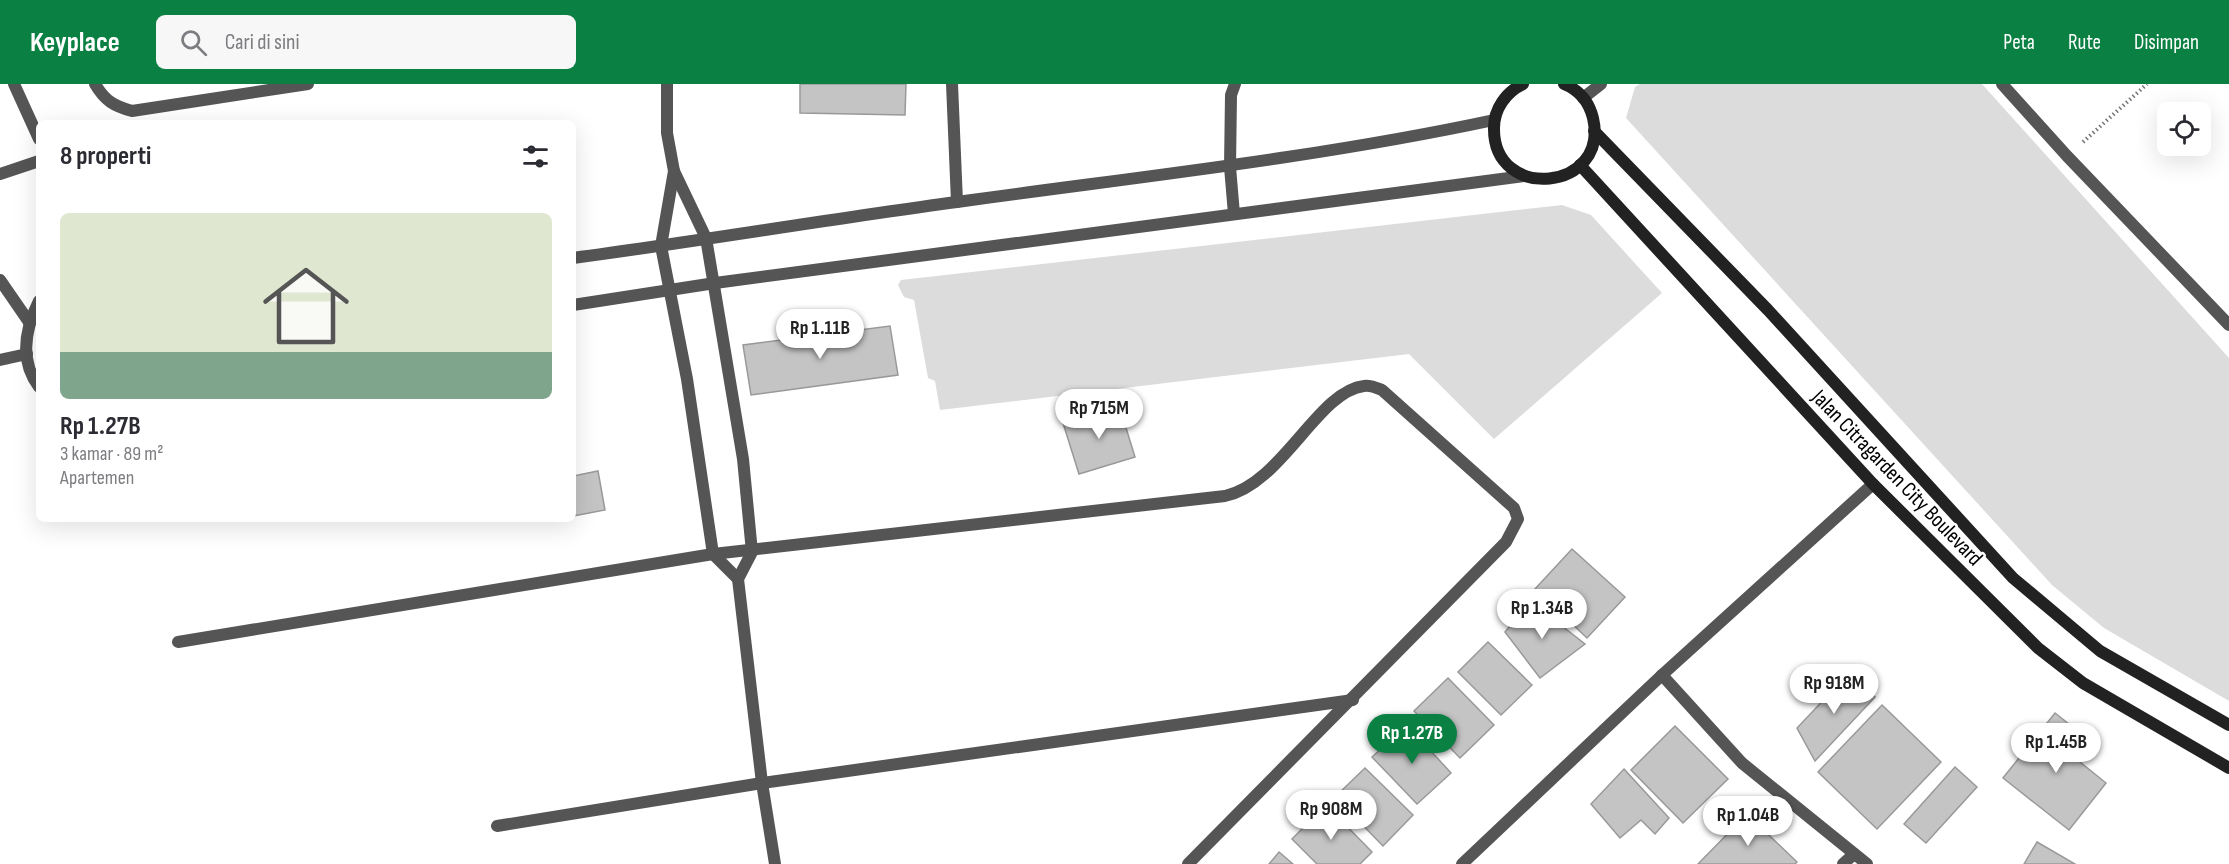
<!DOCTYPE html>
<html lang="id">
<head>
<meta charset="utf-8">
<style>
  :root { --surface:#fff; --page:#f7f7f7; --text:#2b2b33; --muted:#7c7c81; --line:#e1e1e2; --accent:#0b8043 }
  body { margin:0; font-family:"Sofia Sans Condensed",sans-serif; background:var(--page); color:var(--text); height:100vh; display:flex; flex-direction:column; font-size:22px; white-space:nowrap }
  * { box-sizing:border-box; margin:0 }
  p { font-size:20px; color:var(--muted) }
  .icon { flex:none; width:33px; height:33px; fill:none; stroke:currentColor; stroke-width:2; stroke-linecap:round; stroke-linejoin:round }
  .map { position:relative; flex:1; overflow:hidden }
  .sheet { position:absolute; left:36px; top:36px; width:540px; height:402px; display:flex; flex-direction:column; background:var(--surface); border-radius:9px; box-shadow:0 6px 24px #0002 }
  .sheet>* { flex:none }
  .tools { position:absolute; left:2157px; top:18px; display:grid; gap:12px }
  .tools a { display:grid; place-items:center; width:54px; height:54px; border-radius:9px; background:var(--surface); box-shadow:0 6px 24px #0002; font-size:30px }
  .price { position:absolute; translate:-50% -51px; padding:0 14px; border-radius:21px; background:#fff; color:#222; font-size:20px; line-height:39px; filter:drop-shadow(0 2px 3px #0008) }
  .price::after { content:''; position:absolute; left:50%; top:36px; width:18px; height:14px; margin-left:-9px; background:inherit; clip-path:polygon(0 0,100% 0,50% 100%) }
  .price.active { background:var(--accent); color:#fff }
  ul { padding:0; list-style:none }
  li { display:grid; align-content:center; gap:12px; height:318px; padding:0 24px }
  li+li { border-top:2px solid var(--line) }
  li span { display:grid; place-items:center; height:186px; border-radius:9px; color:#555 }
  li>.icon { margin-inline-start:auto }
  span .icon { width:108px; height:108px; fill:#fffc; stroke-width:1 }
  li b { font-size:26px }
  h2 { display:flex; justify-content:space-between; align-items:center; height:72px; padding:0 24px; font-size:26px }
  header { display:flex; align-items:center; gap:36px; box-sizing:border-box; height:84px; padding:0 30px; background:var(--accent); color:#fff }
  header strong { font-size:28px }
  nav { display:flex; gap:33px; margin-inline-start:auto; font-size:21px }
  .search { width:420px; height:54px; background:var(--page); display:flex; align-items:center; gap:15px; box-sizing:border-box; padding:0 21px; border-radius:9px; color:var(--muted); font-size:22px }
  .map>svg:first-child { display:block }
</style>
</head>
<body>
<header>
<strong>Keyplace</strong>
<div class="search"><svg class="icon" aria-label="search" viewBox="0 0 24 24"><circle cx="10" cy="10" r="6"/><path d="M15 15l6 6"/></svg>Cari di sini</div>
<nav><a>Peta</a><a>Rute</a><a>Disimpan</a></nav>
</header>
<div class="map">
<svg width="2229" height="780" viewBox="0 0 2229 780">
  <rect width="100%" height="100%" fill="#fff"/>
  <g fill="#dcdcdc">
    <polygon points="1640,0 1982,0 2229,274 2229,617 2104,544 2052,501 1626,34 1635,3"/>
    <polygon points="1562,121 1591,131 1662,209 1494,355 1409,270 940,326 935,297 928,294 914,216 904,213 898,201 901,196"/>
  </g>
  <g fill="#c4c4c4" stroke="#999" stroke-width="1.5">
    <polygon points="800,0 906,0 905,31 800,29"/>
    <polygon points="890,242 898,291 751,311 743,261"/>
    <polygon points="1119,321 1135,373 1079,390 1063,339"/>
    <polygon points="598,387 605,426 573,432 573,392"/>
    <polygon points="1572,465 1625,513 1587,554 1535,505"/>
    <polygon points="1530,517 1585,560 1540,594 1505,548"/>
    <polygon points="1488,558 1532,601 1501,631 1458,588"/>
    <polygon points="1849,589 1875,613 1815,677 1797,644"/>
    <polygon points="1448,594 1494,641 1460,674 1414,627"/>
    <polygon points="1882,621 1941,678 1877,745 1818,688"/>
    <polygon points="2055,629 2084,652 2070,670 2106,699 2069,746 2003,694"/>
    <polygon points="1407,641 1451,689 1417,720 1372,673"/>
    <polygon points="1675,642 1728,695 1683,739 1631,686"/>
    <polygon points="1955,683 1977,703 1926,759 1904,740"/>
    <polygon points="1365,684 1413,731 1383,762 1335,713"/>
    <polygon points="1624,685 1669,734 1655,750 1641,736 1620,754 1591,720"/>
    <polygon points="1326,721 1372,768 1360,780 1317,780 1292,755"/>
    <polygon points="1747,730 1797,778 1795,780 1698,780"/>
    <polygon points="2037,758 2075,780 2024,780"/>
    <polygon points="1279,768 1293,780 1269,780"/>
  </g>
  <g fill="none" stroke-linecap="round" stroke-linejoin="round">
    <polyline stroke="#777" stroke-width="4" stroke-dasharray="1.5 3" stroke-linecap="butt" points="2083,58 2147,0"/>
    <g stroke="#555" stroke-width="12">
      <polyline points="0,90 39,77"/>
      <polyline points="0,196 29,238"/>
    </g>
    <g stroke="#555" stroke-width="12">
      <polyline points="14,0 39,55"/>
      <path d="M95 0C105 17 114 22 132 27L308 0"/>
      <polyline points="667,0 667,49 674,87 706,154 743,375 752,468 738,495 762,699 775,780"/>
      <polyline points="952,0 957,118"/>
      <polyline points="2002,0 2067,72 2229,241"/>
      <polyline points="1583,14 1601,0"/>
      <polyline points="674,87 661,162 687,295 713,470 738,495"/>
      <polyline points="1234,130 1230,83 1231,11 1235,0"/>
      <path d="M573 174C701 157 829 135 957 118 1137 93 1316 74 1494 36"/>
      <path d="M39 217C25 245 19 276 39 303"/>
      <polyline points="573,221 715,199 1524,92"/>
      <polyline points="0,276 27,270"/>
      <path d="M178 558 713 470 1225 412C1282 400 1318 307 1364 302 1370 301 1377 304 1382 306L1514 424 1518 435 1506 458 1188 780"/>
      <polyline points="1662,591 1742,679 1867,780"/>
      <polyline points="497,742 762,699 1353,616"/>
      <polyline points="1462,780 1662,591 1873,400"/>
      <polyline points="1843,780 1854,770"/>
    </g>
    <g stroke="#222" stroke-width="12">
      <path d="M1523 0C1506 8 1494 25 1494 44 1493 119 1610 107 1593 34 1589 18 1579 6 1564 0"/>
      <polyline points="1594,47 1768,226 2013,494 2100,567 2229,641"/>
      <polyline points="1580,81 1873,400 2038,564 2083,599 2229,684"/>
    </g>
  </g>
  <g text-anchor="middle" stroke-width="5" stroke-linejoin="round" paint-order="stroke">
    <g font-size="22" fill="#000" stroke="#fff">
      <text transform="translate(1898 393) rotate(46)" y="8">Jalan Citragarden City Boulevard</text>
    </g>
  </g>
</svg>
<div class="tools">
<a><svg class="icon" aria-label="locate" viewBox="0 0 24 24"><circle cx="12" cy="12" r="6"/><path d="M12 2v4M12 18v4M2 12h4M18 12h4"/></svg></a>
</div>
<b class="price" style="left:820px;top:276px">Rp 1.11B</b>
<b class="price" style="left:1099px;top:356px">Rp 715M</b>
<b class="price" style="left:1542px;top:556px">Rp 1.34B</b>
<b class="price" style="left:1834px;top:631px">Rp 918M</b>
<b class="price active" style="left:1412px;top:681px">Rp 1.27B</b>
<b class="price" style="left:2056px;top:690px">Rp 1.45B</b>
<b class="price" style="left:1331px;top:757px">Rp 908M</b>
<b class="price" style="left:1748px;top:763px">Rp 1.04B</b>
<section class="sheet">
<h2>8 properti<svg class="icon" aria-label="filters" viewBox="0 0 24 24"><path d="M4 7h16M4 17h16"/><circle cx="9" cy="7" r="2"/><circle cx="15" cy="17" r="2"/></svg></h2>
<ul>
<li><span style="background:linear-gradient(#dfe7d0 75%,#7fa58c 0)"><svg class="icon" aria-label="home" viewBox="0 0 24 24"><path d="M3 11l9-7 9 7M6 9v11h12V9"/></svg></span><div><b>Rp 1.27B</b><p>3 kamar · 89 m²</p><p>Apartemen</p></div></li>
</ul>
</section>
</div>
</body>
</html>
